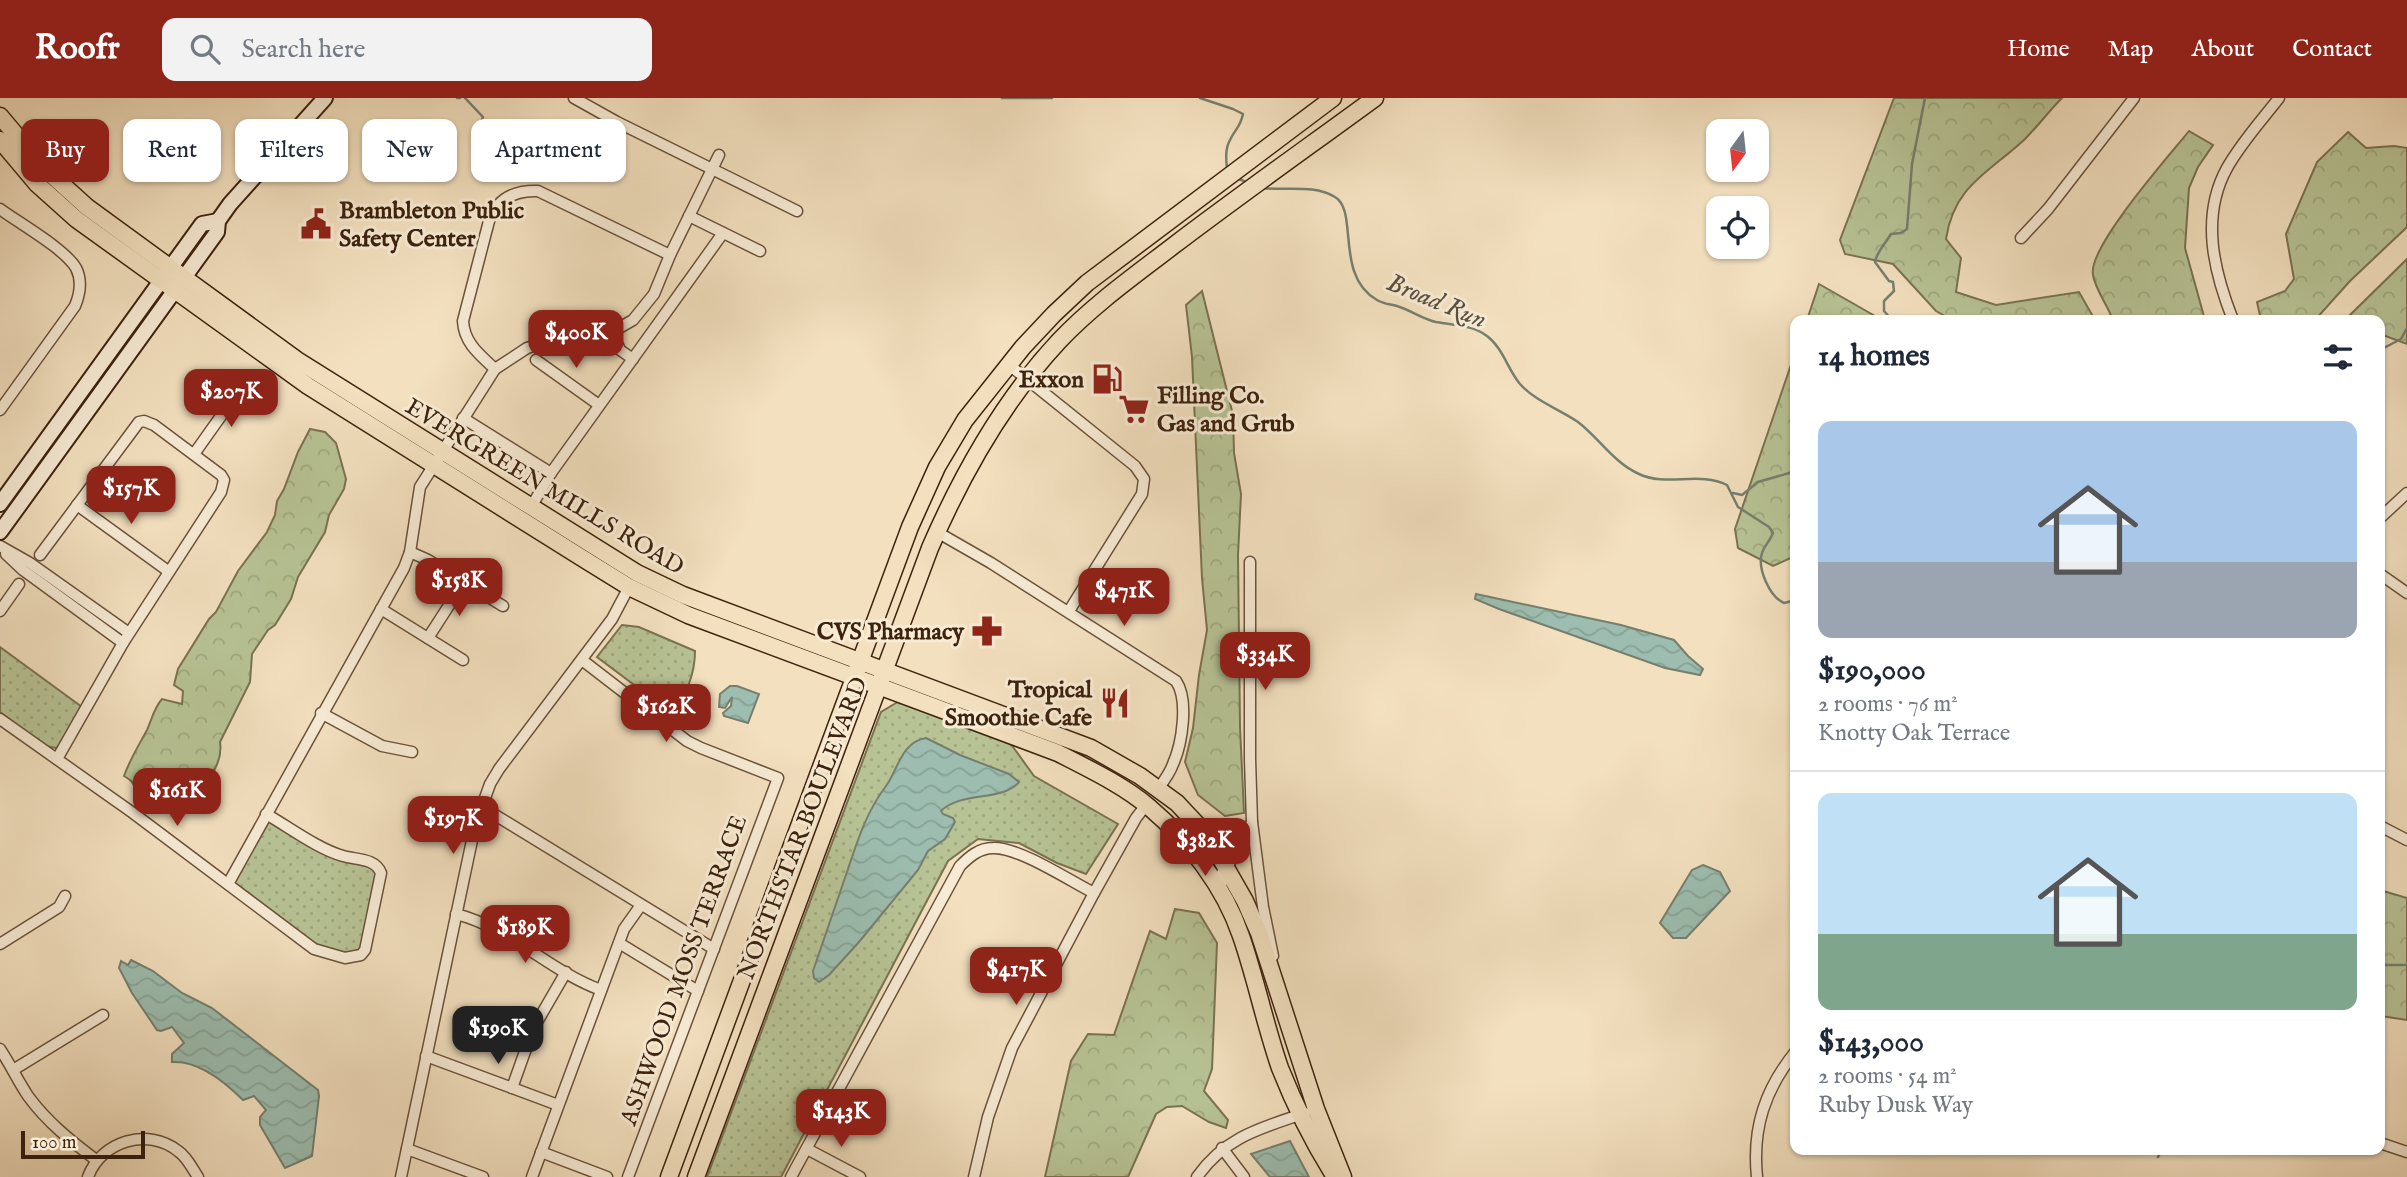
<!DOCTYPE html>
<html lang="en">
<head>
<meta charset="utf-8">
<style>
  :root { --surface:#fff; --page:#f2f2f3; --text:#1f2937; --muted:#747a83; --line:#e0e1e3; --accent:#8f2418 }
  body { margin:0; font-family:"IM FELL English",serif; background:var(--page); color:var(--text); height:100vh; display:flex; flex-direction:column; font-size:26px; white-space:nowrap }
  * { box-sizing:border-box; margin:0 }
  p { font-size:23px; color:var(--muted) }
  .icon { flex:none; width:38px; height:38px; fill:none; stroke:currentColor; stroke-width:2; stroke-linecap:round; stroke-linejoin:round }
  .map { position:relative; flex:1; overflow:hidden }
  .details { position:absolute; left:1790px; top:217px; width:595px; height:840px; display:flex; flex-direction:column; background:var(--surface); border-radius:14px; box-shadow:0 2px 5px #0004 }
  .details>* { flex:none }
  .guide { position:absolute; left:21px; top:21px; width:665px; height:63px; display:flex; gap:14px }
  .needle { width:46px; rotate:195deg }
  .buttons { position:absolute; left:1706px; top:21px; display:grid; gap:14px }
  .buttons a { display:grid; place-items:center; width:63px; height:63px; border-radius:14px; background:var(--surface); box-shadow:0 2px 5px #0004; font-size:35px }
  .scale { position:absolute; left:21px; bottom:18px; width:124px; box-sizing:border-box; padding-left:7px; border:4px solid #3d220d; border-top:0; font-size:19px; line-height:24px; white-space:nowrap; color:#3d220d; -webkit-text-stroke:5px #f7ebd5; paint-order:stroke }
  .price { position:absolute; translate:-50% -60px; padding:0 16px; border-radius:14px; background:var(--accent); color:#fff; font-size:23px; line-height:46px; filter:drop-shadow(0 2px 4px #0008) }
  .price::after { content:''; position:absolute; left:50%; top:42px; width:21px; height:16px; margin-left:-10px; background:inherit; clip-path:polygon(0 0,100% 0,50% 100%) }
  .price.current { background:#222; color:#fff }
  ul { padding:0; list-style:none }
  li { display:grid; align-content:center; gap:14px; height:371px; padding:0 28px }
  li+li { border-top:2px solid var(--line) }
  li span { display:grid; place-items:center; height:217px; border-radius:14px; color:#555 }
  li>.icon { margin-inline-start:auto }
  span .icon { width:126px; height:126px; fill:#fffc; stroke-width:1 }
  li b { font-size:30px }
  h2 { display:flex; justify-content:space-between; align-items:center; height:84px; padding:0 28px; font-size:30px }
  .chip { padding:0 24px; border-radius:14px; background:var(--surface); box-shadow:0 2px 5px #0004; font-size:24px; line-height:63px }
  .chip.current { background:var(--accent); color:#fff }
  header { display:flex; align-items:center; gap:42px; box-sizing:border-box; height:98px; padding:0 35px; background:var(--accent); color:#fff }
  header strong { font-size:33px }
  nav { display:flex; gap:38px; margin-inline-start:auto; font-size:24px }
  .search { width:490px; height:63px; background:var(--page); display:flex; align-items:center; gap:18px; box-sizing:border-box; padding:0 24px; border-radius:14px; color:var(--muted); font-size:26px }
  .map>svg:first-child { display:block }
</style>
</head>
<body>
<header>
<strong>Roofr</strong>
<div class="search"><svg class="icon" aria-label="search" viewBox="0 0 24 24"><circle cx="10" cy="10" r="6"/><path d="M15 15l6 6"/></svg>Search here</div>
<nav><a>Home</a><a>Map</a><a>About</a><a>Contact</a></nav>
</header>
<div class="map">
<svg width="2407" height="1079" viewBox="0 0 2407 1079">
  <defs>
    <pattern id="grass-dots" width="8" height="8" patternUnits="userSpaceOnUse" patternTransform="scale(1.75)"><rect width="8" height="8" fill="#b7c395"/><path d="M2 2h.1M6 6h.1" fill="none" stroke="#9ea77f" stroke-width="1.8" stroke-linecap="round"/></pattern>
    <pattern id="forest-crowns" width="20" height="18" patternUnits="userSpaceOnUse" patternTransform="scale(1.75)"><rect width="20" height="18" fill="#b7c395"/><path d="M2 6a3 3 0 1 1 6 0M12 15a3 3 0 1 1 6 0" fill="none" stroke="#9ea77f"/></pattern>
    <pattern id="water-waves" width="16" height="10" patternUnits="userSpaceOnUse" patternTransform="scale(1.75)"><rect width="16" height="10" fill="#9cbdaf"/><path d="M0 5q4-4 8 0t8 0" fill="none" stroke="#87a295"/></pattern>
  </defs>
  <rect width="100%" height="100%" fill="#f3e0bf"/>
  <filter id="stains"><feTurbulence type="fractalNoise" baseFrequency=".00286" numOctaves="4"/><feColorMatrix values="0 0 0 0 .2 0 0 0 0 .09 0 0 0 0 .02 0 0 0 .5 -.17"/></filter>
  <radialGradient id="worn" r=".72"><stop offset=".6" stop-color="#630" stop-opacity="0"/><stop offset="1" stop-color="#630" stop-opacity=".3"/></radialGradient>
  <g fill="url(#grass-dots)" stroke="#7a7251" stroke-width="2">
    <path d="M622 527 639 529 695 553C695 577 686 596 673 616L597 559Z"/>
    <polygon points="0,549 82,609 60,648 56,650 46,648 0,614"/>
    <polygon points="901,602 1008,642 1034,678 1118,726 1086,776 1057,765 1019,745 978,741 948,763 781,1079 707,1079 881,614"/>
    <polygon points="266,717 332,753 378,768 361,857 325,855 228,786"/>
  </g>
  <g fill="url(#forest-crowns)" stroke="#7a7251" stroke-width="2">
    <path d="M1894 0H2062C2049 13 2038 28 2025 41 1990 74 1954 87 1946 141L1961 160 1956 194 1996 207 2079 194 2095 222H1952L1936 213 1893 166 1845 156 1840 142Z"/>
    <path d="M2189 33 2213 47 2198 69 2189 90 2185 150 2205 222H2113C2108 208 2095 191 2093 177 2087 150 2169 58 2189 33Z"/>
    <polygon points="2348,34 2366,50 2394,48 2407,50 2407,129 2350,183 2315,222 2261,222 2257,204 2285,193 2294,181 2286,136 2317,64"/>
    <polygon points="2407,161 2407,246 2380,236 2380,222 2352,222 2347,220"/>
    <polygon points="1819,186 1882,222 1807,222"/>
    <polygon points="1202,193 1233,317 1234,355 1241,396 1238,457 1240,629 1244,715 1225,718 1198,697 1185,664 1193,630 1199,577 1207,532 1202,480 1192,259 1186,207"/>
    <polygon points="1795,255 1795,458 1773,468 1738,450 1735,431"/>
    <path d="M310 331 325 334 336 345 346 381 344 391 329 417 325 434 298 479 291 501 275 527 268 532 252 556 250 584 220 644C224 670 203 685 188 704 176 702 146 704 139 695 132 687 136 685 124 678 130 661 139 647 147 632 152 621 154 610 162 601L182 606 183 593 174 587 178 571 209 521 216 514 238 473 267 434 275 417 277 403 284 391 298 354Z"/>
    <polygon points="2380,792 2407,800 2407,922 2380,918"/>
    <polygon points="1175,811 1199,815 1217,845 1212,971 1204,993 1228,1022 1226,1030 1209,1024 1182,1008 1167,1009 1156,1016 1128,1079 1045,1079 1071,963 1088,936 1114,937 1150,833 1166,841"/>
  </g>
  <g fill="url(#water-waves)" stroke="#767f6e" stroke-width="2">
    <polygon points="1476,496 1621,527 1674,542 1688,558 1703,571 1700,577 1665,570 1499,511 1475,501"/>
    <polygon points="730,588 737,588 759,596 748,625 724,618 723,615 731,608 732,599 725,610 719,609 720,596"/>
    <path d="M926 640 960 657 1009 676 1019 684C1002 704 961 693 941 713L943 716 953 720 955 724 945 741 928 753 918 772 859 844 829 877 819 884 814 880 813 873C825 839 836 805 848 771 858 741 867 713 886 688 898 672 901 644 926 640Z"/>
    <polygon points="1703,767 1720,774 1730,793 1686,840 1673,840 1660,825 1692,772"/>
    <path d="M131 862 153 873 182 895 212 910 318 992 319 998 312 1058 285 1070 260 1027V1019L266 1012 254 998 243 1002C225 984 199 962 172 964V956L184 945 172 929 161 933 157 932 132 895 119 870 121 863 128 867Z"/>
    <polygon points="1290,1043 1309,1079 1270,1079 1251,1056"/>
  </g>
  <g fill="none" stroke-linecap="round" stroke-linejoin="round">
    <g stroke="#767f6e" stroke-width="2.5">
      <polyline points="457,0 460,0"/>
      <polyline points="465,0 483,19 476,37"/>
      <polyline points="1002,0 1052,0"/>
      <path d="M1200 0 1233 11 1243 16C1240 30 1235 31 1230 42 1225 51 1226 61 1227 71"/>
      <polyline points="1236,80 1249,85"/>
      <path d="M1262 90C1285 93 1314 86 1335 99 1359 113 1334 177 1377 202 1383 206 1390 206 1397 208 1410 212 1423 221 1436 224 1453 227 1473 227 1487 238 1503 250 1508 272 1520 286 1535 303 1559 311 1578 324 1599 340 1614 365 1639 376 1666 389 1700 373 1727 387L1738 409 1769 429 1773 435C1770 443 1764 448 1762 455 1757 471 1770 499 1784 505L1796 502"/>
      <path d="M1892 222 1884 213V203L1894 193 1893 184 1889 183 1875 164C1877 153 1885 146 1891 136L1901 135 1907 131 1912 66 1925 0"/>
      <polyline points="2380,252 2401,241 2407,230"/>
      <polyline points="1733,395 1742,397 1758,384 1796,373"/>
      <polyline points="2380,867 2407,867"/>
      <polyline points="2158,1059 2162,1052"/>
    </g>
    <g stroke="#6a523a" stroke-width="13">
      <g id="street">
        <polyline points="574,0 617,24 797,113"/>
        <path d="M0 111C19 125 65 151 76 170 82 182 80 196 75 208L0 312"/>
        <polyline points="689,118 760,153"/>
        <polyline points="2021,140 2048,111 2134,0"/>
        <path d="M2233 222C2214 174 2200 119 2227 70 2241 45 2261 23 2279 0"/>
        <polyline points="612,234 620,252 633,261"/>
        <polyline points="536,262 599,307"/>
        <polyline points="1008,266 1135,368 1144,381 1142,396 1069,513"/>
        <path d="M495 271C480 257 464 245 463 223L489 123C497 101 514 92 538 93L670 157"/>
        <polyline points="463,320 551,375"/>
        <polyline points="194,356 243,287"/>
        <polyline points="77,407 168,473"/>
        <polyline points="531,409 551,375 723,135"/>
        <polyline points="2380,420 2407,395"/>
        <path d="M937 434 991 465 1176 583C1189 602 1182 646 1173 666 1170 675 1164 683 1158 691"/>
        <polyline points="0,448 30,465 129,535"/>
        <polyline points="410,454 428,462 503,508"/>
        <polyline points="6,456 23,472 123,545"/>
        <polyline points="40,457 139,324 144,323 154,327 221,377 224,382 221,394 123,545 57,661"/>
        <polyline points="1250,464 1250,661 1252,724 1263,809 1273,858"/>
        <polyline points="2380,476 2407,495"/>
        <polyline points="381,511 463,562"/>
        <polyline points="0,513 19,486"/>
        <polyline points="428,540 464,484"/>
        <polyline points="582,562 687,643 701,650 778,680 628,1079"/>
        <polyline points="321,615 382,648 412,654"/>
        <path d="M0 621 133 715 314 851 345 860 361 857 365 852 381 775C375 760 357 762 343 758 318 751 289 729 266 716"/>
        <polyline points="482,709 714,851"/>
        <polyline points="2380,728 2407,742"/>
        <polyline points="228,786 404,470 410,454 420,389 495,271 527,250 546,244 612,234 633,222 654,196 670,157 719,57"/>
        <polyline points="1221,792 1222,775 1240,750 1252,724"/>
        <path d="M456 816C511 830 549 873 601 892"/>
        <polyline points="619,845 698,893"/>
        <polyline points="0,846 59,809 65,798"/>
        <path d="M0 951C10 966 18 983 28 998 47 1024 71 1043 96 1062"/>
        <polyline points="426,958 558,1007"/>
        <polyline points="13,972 103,917"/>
        <polyline points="512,990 533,931 566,874"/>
        <polyline points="2380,1045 2407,1054"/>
        <polyline points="1222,1050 1244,1079"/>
        <polyline points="407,1051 483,1079"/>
        <polyline points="807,1051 860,1079"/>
        <polyline points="541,1054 607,1079"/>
        <path d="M88 1079C101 1043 148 1029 178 1053 187 1059 192 1070 198 1079"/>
        <polyline points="401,1079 475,728 490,686 499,671 612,521 630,487"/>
        <polyline points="532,1079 624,831 641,807"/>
        <path d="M791 1079 960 768C969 759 979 750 993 750 1019 749 1070 783 1094 795"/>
        <polyline points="974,1079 988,1019 1012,950 1094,795 1136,720 1146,707"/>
        <path d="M1197 1079C1225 1039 1261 1030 1305 1015"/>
        <path d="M1757 1079C1752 1030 1765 991 1796 953"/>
      </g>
    </g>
    <g stroke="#3d220d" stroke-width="18">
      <g id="secondary">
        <polyline points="0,406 202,126 218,123"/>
        <polyline points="0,434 217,134 218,123 230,106 325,0"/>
      </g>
    </g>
    <g stroke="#3d220d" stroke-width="19">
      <g id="primary">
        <polyline points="0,18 43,69 87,109 297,262 637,475 683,497 1091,650 1140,678 1177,705 1205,735 1213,747 1245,803 1259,835 1316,1011 1343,1079"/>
        <path d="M0 42 37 86 76 121 308 288 587 463 629 489 688 517 1058 655C1089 671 1123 687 1149 709 1189 743 1224 788 1241 838 1256 881 1265 927 1280 970 1295 1008 1313 1044 1335 1079"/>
        <polyline points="669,1079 910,429 937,369 965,322 1023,249 1054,216 1087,185 1333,0"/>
        <path d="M696 1079 930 450C962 376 1003 303 1059 243 1093 207 1134 178 1173 148 1240 97 1308 49 1375 0"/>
      </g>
    </g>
    <use href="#street" stroke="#f7ebd5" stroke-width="10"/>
    <use href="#secondary" stroke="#f7ebd5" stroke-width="14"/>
    <use href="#primary" stroke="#f3e0bf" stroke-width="16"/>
  </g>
  <defs>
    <g id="civic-bare" transform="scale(2.415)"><path d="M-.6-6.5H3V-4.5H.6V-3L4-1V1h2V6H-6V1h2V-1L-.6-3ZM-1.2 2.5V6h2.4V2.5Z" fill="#8f2418" stroke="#f7ebd5" stroke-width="2.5" paint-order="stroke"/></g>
    <g id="fuel-bare" transform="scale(2.415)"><path d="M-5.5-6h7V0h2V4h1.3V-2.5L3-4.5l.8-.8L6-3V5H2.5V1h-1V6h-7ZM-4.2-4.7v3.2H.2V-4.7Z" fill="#8f2418" stroke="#f7ebd5" stroke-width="2.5" paint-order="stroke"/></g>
    <g id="supermarket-bare" transform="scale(2.415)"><path d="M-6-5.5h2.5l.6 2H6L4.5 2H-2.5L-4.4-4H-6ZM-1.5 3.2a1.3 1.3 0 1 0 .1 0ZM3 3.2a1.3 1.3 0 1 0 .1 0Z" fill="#8f2418" stroke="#f7ebd5" stroke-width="2.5" paint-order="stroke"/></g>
    <g id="pharmacy-bare" transform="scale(2.415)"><path d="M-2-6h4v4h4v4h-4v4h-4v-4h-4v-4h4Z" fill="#8f2418" stroke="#f7ebd5" stroke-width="2.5" paint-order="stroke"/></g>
    <g id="restaurant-bare" transform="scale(2.415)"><path d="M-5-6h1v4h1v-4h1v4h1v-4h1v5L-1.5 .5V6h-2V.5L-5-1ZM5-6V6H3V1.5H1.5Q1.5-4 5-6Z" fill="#8f2418" stroke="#f7ebd5" stroke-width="2.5" paint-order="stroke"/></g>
  </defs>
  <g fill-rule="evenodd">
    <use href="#civic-bare" x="316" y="126"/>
    <use href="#fuel-bare" x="1107" y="281"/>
    <use href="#supermarket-bare" x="1134" y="311"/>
    <use href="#pharmacy-bare" x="987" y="533"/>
    <use href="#restaurant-bare" x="1115" y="605"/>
  </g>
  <g text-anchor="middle" stroke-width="6" stroke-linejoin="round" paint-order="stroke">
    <g font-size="24" font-weight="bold" fill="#3d220d" stroke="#f7ebd5" text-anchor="end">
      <text x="339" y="120" text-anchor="start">Brambleton Public<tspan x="339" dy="28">Safety Center</tspan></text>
      <text x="1084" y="289">Exxon</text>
      <text x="1157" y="305" text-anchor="start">Filling Co.<tspan x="1157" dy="28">Gas and Grub</tspan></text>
      <text x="964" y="541">CVS Pharmacy</text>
      <text x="1092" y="599">Tropical<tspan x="1092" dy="28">Smoothie Cafe</tspan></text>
    </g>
    <g font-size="24" fill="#3d220d" stroke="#f7ebd5">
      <text transform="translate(545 388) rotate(31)" y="8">EVERGREEN MILLS ROAD</text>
      <text transform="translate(802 730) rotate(-69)" y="8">NORTHSTAR BOULEVARD</text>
      <text transform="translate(683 872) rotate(-70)" y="8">ASHWOOD MOSS TERRACE</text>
    </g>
    <g font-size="26" font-style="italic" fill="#5a503e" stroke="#f7ebd5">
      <text transform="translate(1437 202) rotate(22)" y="9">Broad Run</text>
    </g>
  </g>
  <rect width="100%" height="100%" filter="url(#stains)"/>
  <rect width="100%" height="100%" fill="url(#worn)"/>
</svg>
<div class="buttons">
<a><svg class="needle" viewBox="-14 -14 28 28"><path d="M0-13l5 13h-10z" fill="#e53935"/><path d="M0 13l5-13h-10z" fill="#747a83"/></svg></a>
<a><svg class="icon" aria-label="locate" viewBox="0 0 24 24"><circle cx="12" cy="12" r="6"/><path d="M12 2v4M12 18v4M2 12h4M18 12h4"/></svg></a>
</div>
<div class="scale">100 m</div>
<b class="price" style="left:576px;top:272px">$400K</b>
<b class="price" style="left:231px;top:331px">$207K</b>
<b class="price" style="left:131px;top:428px">$157K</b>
<b class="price" style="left:459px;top:520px">$158K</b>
<b class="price" style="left:1124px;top:530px">$471K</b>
<b class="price" style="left:1265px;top:594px">$334K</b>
<b class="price" style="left:666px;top:646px">$162K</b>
<b class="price" style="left:177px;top:730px">$161K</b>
<b class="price" style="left:453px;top:758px">$197K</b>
<b class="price" style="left:1205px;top:780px">$382K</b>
<b class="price" style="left:525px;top:867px">$189K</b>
<b class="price" style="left:1016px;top:909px">$417K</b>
<b class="price current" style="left:498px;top:968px">$190K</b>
<b class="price" style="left:841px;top:1051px">$143K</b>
<div class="guide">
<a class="chip current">Buy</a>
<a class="chip">Rent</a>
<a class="chip">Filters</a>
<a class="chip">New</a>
<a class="chip">Apartment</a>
</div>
<section class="details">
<h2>14 homes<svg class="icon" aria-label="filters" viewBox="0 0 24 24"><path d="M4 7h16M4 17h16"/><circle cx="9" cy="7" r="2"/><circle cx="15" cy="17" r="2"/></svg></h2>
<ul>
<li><span style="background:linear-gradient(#a9c7e8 65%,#9aa5b1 0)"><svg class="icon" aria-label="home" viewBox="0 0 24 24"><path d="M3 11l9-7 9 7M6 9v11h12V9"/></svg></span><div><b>$190,000</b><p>2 rooms · 76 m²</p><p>Knotty Oak Terrace</p></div></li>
<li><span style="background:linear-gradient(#bfe0f5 65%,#7fa58c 0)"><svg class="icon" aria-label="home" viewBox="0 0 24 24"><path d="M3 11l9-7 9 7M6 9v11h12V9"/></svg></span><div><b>$143,000</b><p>2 rooms · 54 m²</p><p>Ruby Dusk Way</p></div></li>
</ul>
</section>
</div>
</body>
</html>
